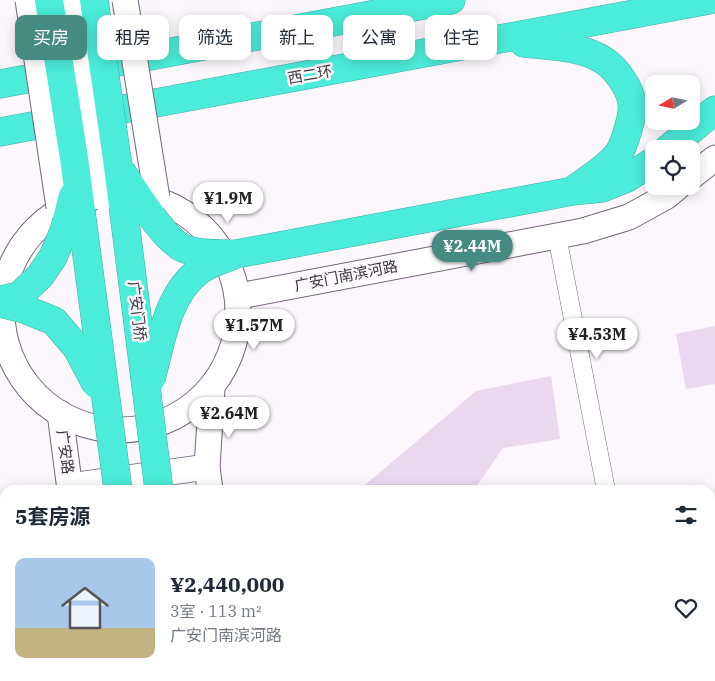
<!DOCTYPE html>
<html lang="zh">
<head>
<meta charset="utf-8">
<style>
  :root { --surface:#fff; --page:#f2f2f3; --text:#1f2937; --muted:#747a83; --accent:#468b81 }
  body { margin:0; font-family:"IBM Plex Serif","Noto Sans SC",serif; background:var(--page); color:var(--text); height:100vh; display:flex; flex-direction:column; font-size:19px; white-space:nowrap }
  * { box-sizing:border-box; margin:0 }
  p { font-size:16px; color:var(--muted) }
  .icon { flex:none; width:28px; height:28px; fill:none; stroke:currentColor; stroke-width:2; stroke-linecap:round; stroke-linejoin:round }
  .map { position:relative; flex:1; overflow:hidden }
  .details { position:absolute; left:0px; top:485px; width:715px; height:196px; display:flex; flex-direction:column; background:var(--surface); border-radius:15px 15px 0 0; box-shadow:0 2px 12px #0003 }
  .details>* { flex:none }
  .top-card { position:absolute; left:15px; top:15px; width:685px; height:45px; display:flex; gap:10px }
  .needle { width:32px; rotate:260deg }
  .tools { position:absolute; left:645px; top:75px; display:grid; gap:10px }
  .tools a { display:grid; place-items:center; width:55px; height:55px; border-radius:10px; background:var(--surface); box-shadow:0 2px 12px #0003; font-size:25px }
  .price { position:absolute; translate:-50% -42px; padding:0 11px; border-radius:18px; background:#fff; color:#222; font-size:16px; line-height:32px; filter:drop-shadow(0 1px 2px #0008) }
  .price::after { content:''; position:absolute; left:50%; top:30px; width:15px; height:11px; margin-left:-8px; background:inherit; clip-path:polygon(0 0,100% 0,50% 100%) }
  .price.active { background:var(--accent); color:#fff }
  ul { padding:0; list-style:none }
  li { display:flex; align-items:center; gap:15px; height:125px; padding:0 15px }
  li span { display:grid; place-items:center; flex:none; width:140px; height:100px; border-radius:10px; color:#555 }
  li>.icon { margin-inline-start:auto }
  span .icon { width:60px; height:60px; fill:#fffc; stroke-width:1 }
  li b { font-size:21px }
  h2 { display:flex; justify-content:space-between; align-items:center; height:60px; padding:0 15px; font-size:21px }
  .tag { padding:0 18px; border-radius:10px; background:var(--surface); box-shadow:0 2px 12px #0003; font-size:18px; line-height:45px }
  .tag.active { background:var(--accent); color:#fff }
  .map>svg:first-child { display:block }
</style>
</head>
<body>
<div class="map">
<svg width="715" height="681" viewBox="0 0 715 681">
  <rect width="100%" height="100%" fill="#fbf7fc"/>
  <g fill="#ead7f0">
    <polygon points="715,326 715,384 686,389 676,334"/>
    <polygon points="551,376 560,439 503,448 474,490 359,490 476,391"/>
  </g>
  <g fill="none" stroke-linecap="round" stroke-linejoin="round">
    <g stroke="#76667b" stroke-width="19">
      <g id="street">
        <polyline points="557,236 606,490"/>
        <polyline points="710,527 715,527"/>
      </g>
    </g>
    <g stroke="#76667b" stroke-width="27">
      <g id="secondary">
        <polyline points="691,177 715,158"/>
        <circle cx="120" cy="312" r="118"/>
        <polyline points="239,296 583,231 629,217 667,196 679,186"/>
        <polyline points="60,413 70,490"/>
        <polyline points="70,486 207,467"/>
        <polyline points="210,490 207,467 212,389"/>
        <polyline points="95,676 96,681"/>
        <polyline points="237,676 238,681"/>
      </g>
    </g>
    <g stroke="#46aca3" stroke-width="29">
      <g id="highway">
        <path d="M524 43C549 46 581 46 603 60 616 68 630 88 632 103 634 114 624 146 618 154 607 168 590 178 576 188"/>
        <polyline points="0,84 451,0"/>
        <polyline points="0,132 709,0"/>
        <polyline points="668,149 715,110"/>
        <polyline points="236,254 573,191 602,188 627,178 654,161"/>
        <polyline points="141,676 142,681"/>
        <polyline points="183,676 183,681"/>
      </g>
    </g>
    <use href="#street" stroke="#fff" stroke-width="18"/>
    <use href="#secondary" stroke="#fff" stroke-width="25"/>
    <use href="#highway" stroke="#4becd9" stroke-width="28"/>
    <g stroke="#76667b" stroke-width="27" stroke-linecap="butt">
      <g id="secondary-bridge">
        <polyline points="28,0 59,207"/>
        <polyline points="72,0 102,198"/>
        <polyline points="125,0 157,198"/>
      </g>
    </g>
    <g stroke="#46aca3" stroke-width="29" stroke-linecap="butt">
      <g id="highway-bridge">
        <polyline points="49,0 74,158 118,490"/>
        <polyline points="94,0 118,166 159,490"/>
        <path d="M121 171C134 190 164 241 185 249 200 255 216 253 232 254"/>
        <polyline points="0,300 19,296 40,276 53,257 64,231 73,196"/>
        <polyline points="0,303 24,309 54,321 77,348 96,384"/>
        <path d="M151 379C161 342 167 294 200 270 210 263 224 259 236 254"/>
      </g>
    </g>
    <use href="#secondary-bridge" stroke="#fff" stroke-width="25"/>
    <use href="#highway-bridge" stroke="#4becd9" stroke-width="28"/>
  </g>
  <g text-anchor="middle" stroke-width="5" stroke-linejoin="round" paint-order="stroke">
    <g font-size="15" fill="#3e3640" stroke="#fbf7fc">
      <text transform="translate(310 75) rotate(-10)" y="5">西二环</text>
      <text transform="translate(346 276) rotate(-11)" y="5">广安门南滨河路</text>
      <text transform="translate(137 311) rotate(83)" y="5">广安门桥</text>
      <text transform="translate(65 452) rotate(82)" y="5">广安路</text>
    </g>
  </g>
</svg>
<div class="tools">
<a><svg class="needle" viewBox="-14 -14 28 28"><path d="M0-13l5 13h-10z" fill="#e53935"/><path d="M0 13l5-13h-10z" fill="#747a83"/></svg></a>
<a><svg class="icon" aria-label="locate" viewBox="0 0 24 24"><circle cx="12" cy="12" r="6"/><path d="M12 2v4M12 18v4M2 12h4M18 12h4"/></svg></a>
</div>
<b class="price" style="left:228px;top:224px">¥1.9M</b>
<b class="price active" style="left:472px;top:272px">¥2.44M</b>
<b class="price" style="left:254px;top:351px">¥1.57M</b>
<b class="price" style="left:597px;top:360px">¥4.53M</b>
<b class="price" style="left:229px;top:439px">¥2.64M</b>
<div class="top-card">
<a class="tag active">买房</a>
<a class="tag">租房</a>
<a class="tag">筛选</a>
<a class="tag">新上</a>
<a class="tag">公寓</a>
<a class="tag">住宅</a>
</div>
<section class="details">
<h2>5套房源<svg class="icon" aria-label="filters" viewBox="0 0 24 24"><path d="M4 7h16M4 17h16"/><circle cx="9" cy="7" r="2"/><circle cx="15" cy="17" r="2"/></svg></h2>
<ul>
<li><span style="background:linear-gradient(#a9c7e8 70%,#c2b280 0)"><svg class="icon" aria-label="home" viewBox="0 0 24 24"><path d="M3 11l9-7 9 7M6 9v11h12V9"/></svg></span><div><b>¥2,440,000</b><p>3室 · 113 m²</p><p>广安门南滨河路</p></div><svg class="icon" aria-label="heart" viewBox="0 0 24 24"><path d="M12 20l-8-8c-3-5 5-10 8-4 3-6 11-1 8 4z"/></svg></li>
</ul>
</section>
</div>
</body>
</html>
